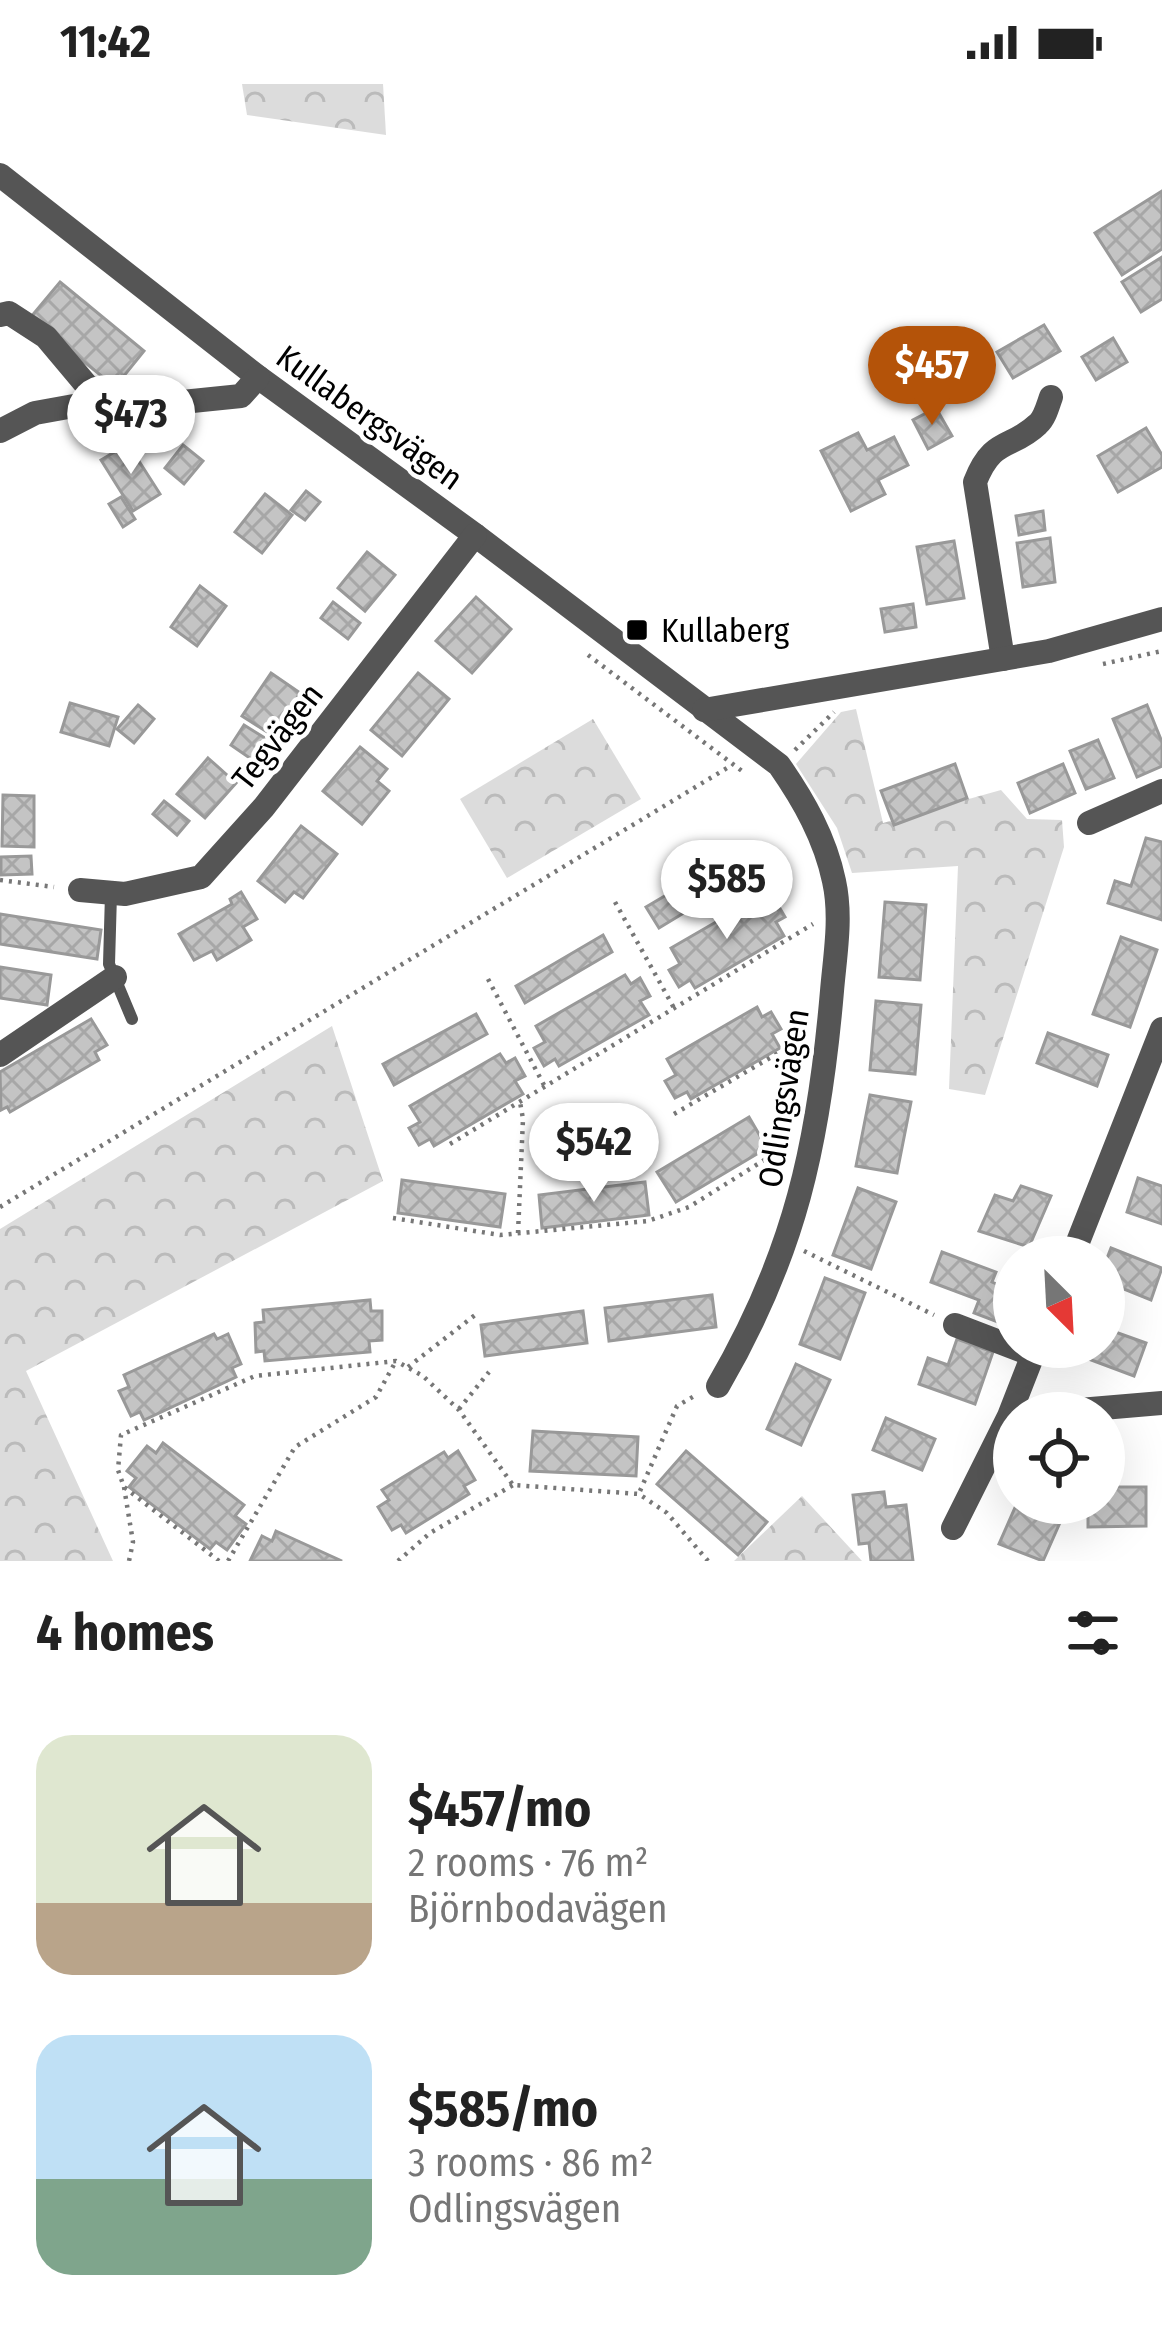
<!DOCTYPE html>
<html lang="en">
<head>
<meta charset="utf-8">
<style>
  :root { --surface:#fff; --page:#f6f6f6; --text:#222; --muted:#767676; --accent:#b45309 }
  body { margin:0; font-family:"Fira Sans Condensed",sans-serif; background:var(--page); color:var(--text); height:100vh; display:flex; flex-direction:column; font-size:45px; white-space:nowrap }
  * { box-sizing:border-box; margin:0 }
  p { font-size:39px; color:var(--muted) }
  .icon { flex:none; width:66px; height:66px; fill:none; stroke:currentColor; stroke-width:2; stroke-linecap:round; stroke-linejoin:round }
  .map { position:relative; height:1477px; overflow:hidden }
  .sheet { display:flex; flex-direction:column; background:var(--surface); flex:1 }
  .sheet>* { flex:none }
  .needle { width:78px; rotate:156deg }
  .tools { position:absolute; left:993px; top:1152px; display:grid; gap:24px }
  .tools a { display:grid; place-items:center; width:132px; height:132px; border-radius:50%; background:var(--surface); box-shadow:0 12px 48px #0002; font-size:60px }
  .price { position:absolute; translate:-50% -102px; padding:0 27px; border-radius:42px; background:#fff; color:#222; font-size:39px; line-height:78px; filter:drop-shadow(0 3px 6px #0008) }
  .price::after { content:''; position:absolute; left:50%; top:72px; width:36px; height:27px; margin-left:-18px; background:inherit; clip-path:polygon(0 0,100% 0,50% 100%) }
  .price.selected { background:var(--accent); color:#fff }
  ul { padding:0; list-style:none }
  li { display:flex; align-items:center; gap:36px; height:300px; padding:0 36px }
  li span { display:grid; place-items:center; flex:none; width:336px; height:240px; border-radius:36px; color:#555 }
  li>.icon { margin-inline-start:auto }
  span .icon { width:144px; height:144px; fill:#fffc; stroke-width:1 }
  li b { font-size:51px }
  h2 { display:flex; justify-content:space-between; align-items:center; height:144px; padding:0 36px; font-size:51px }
  .status { display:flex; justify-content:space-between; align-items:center; height:84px; padding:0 60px; background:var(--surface); direction:ltr }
  .status svg { height:33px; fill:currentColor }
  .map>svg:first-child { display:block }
</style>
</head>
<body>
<div class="status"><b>11:42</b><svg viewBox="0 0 49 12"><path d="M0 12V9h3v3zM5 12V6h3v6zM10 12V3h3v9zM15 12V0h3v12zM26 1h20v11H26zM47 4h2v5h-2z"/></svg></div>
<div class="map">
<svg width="1162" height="1477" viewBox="0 0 1162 1477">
  <defs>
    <pattern id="forest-crowns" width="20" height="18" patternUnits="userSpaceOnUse" patternTransform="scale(3)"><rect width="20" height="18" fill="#dcdcdc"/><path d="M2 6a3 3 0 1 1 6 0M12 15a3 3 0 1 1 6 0" fill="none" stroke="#bbb"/></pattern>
    <pattern id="building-cross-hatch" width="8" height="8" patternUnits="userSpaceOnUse" patternTransform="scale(3)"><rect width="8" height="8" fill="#c4c4c4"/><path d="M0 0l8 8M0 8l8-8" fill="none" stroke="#a7a7a7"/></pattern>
  </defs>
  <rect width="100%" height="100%" fill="#fff"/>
  <g fill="url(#forest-crowns)">
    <polygon points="242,0 383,0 386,51 247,31"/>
    <polygon points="856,625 883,739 1001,706 1027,735 1062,736 1064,763 985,1011 949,1005 958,782 852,789 837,744 796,680 841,628"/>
    <polygon points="593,635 641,715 507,794 460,715"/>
    <polygon points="332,942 383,1097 26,1287 113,1477 0,1477 0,1145"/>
    <polygon points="802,1412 862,1477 734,1477"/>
  </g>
  <g fill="url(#building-cross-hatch)" stroke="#999" stroke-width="3">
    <polygon points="1162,107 1162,165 1122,191 1095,149"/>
    <polygon points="1162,173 1162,215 1141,228 1122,198"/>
    <polygon points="60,198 144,267 115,303 30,234"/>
    <polygon points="1044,241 1060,267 1013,294 997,268"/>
    <polygon points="1113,254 1127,278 1096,296 1082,273"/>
    <polygon points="927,280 940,304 927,310 915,287"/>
    <polygon points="936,324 952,352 928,365 913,336"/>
    <polygon points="1146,344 1162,371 1162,383 1118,408 1098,372"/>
    <polygon points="858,349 867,366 894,353 908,381 878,396 885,410 851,427 821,367"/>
    <polygon points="128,360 160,410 133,427 101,376"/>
    <polygon points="183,361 203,377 184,400 165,384"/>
    <polygon points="306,407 320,418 305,436 291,426"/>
    <polygon points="265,410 292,431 262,469 235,448"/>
    <polygon points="121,413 135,435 123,443 109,420"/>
    <polygon points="1043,427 1045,446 1019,451 1016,432"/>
    <polygon points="1050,454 1055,498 1023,503 1017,459"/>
    <polygon points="954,457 964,514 927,520 917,463"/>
    <polygon points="367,468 395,491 365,527 338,504"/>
    <polygon points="200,502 226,522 197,562 171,543"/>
    <polygon points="476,513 511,545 472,589 436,557"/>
    <polygon points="333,518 360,539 348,555 321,534"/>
    <polygon points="913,520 916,543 885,548 881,525"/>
    <polygon points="271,589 300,609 272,651 242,632"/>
    <polygon points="418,589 449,615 402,672 371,646"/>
    <polygon points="70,619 118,633 109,662 61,648"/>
    <polygon points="138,621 154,635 134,659 117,645"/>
    <polygon points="1147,621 1162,658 1162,682 1137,693 1113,635"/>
    <polygon points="244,641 268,656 254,677 231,661"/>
    <polygon points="1098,656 1114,694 1086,705 1070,667"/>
    <polygon points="360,663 387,685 377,697 389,707 362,740 323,707"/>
    <polygon points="208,674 236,699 205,734 177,710"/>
    <polygon points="955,680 967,714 894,741 881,707"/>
    <polygon points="1063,680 1075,709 1030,729 1018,699"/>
    <polygon points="3,711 34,712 34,763 2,762"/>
    <polygon points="164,717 189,737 177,751 153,730"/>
    <polygon points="301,742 337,770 303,814 294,808 285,818 258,797"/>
    <polygon points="1146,754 1162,758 1162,836 1108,819 1115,797 1131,802"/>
    <polygon points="736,770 748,790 659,844 646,823"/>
    <polygon points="31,772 32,790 1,791 1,773"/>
    <polygon points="241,808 257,835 243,843 251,856 217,876 212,867 194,876 179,850 232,820 230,815"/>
    <polygon points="761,812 766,821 775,816 785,833 776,838 784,852 695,904 690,896 679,903 669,886 680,880 671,864"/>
    <polygon points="885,818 926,821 920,896 879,893"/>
    <polygon points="0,830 101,846 97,875 0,860"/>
    <polygon points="603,851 612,868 525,919 516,902"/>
    <polygon points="1121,853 1157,866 1130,943 1093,930"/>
    <polygon points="0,883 51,891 47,921 0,914"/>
    <polygon points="625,891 631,900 640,894 650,912 640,917 649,931 559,982 555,975 544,982 534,964 545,958 536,942"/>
    <polygon points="876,917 921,921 915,990 870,986"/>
    <polygon points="757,923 762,933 771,928 781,945 772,950 780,964 691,1015 687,1008 675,1014 665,997 676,991 667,975"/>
    <polygon points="476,930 487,950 394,1001 383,980"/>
    <polygon points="91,935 107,961 95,968 99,976 10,1028 7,1023 1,1026 0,988"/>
    <polygon points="1048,949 1108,971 1097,1002 1037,979"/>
    <polygon points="500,970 506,979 515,974 525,992 515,997 523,1010 434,1062 430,1055 419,1061 409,1044 420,1038 410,1022"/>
    <polygon points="870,1011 911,1018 897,1089 856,1082"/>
    <polygon points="749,1033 767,1064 676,1118 657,1088"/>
    <polygon points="1138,1094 1162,1102 1162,1140 1127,1128"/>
    <polygon points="402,1096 505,1110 500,1143 398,1129"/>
    <polygon points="645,1098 649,1131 542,1144 539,1111"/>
    <polygon points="1021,1102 1051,1112 1029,1163 979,1147 995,1111 1013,1117"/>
    <polygon points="858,1104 896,1118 871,1185 833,1171"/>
    <polygon points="1111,1164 1162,1184 1151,1216 1104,1197 1104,1182"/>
    <polygon points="942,1168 996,1188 992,1198 1010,1206 998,1238 974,1229 979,1216 931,1198"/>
    <polygon points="825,1194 865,1209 840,1275 800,1260"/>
    <polygon points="712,1211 716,1243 609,1257 605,1224"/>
    <polygon points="370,1216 371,1227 382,1227 382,1256 369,1257 370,1268 265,1277 264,1267 256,1268 255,1239 264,1238 263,1226"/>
    <polygon points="583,1227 587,1259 485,1272 481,1241"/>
    <polygon points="1104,1244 1146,1259 1134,1292 1078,1271 1081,1263 1104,1263"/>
    <polygon points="214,1250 217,1255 228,1250 241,1280 232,1284 236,1293 144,1336 140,1328 131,1332 119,1307 129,1303 124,1291"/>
    <polygon points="957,1255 993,1268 975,1320 919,1300 928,1274 948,1281"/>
    <polygon points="796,1280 830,1296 801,1361 767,1345"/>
    <polygon points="886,1334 935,1355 922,1386 873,1366"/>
    <polygon points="533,1347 638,1353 636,1392 530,1387"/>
    <polygon points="163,1359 244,1421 235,1432 246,1440 227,1466 216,1458 210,1465 129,1403 136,1394 127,1387 147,1362 156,1369"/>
    <polygon points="458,1367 475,1396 464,1402 469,1410 406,1449 401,1441 392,1446 378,1423 389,1416 382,1406 444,1368 448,1374"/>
    <polygon points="686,1367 767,1438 738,1471 657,1400"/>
    <polygon points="1104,1403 1146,1403 1146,1442 1088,1443 1088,1419 1104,1419"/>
    <polygon points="884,1408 886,1423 906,1421 913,1477 871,1477 869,1459 859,1460 853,1411"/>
    <polygon points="1017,1419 1052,1419 1066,1425 1043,1477 999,1460"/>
    <polygon points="276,1447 342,1477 250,1477 262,1452 272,1457"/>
  </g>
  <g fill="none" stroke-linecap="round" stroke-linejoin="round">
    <g stroke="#777" stroke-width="4.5" stroke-dasharray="3 6" stroke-linecap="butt">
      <polyline points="588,571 746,690"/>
      <polyline points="1103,580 1162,567"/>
      <polyline points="795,666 834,628"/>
      <polyline points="0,796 54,803"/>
      <polyline points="615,818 674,924"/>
      <polyline points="488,895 545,1003"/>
      <polyline points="674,1030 804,954"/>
      <polyline points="450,1060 813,840"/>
      <polyline points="0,1123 732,681"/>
      <polyline points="393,1134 500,1151 648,1137 689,1123 785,1063"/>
      <polyline points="518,1149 523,1035 520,1018"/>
      <polyline points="804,1167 934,1231"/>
      <polyline points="408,1283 479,1228"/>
      <polyline points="459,1325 489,1288"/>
      <polyline points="124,1403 133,1458 129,1477"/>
      <polyline points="640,1407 677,1322 696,1311"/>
      <polyline points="219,1477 124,1403 118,1386 121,1351 255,1292 396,1277 423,1292 459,1326 513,1401 639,1410 667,1429 708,1477"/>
      <polyline points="228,1477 295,1363 376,1313 396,1277"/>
      <polyline points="398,1477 430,1449 513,1401"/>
    </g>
    <polyline stroke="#555" stroke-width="12" points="111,810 109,880 132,935"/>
    <g stroke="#555" stroke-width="24">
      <path d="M0 91 258 293 475 451 779 681C804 717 825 754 834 797 842 833 835 871 832 907 819 1059 795 1170 718 1302"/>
      <polyline points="0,231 9,229 46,253 88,303 153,321 241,312 258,293"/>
      <polyline points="0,347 35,329 118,314"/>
      <path d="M1003 575 975 398C993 352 1011 366 1038 340 1045 334 1048 321 1051 313"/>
      <polyline points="704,626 1049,567 1162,535"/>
      <polyline points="1089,739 1162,707"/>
      <polyline points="80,806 125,810 201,793 264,723 475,451"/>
      <polyline points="0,971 115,893"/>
      <polyline points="1072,1173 1162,945"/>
      <polyline points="955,1241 1033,1271"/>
      <polyline points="1044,1329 1162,1319"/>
      <polyline points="953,1444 1009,1332 1036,1263"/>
    </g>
  </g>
  <rect fill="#000" stroke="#fff" stroke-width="4.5" x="625" y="534" width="24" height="24" rx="6"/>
  <g text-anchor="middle" stroke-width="9" stroke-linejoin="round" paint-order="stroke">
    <g font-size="33" fill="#000" stroke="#fff">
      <text transform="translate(370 333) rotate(36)" y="12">Kullabergsvägen</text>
      <text transform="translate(277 652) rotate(-52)" y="12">Tegvägen</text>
      <text transform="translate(783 1014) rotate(-81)" y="12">Odlingsvägen</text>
    </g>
    <g font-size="33" fill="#000" stroke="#fff" text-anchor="start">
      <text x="661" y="558">Kullaberg</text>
    </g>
  </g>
</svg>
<div class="tools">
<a><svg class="needle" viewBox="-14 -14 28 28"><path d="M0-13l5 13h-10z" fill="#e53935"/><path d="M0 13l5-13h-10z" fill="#767676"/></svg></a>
<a><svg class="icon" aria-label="locate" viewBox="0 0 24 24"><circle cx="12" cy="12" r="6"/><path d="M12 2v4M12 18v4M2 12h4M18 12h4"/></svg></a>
</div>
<b class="price selected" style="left:932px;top:344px">$457</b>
<b class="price" style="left:131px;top:393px">$473</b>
<b class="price" style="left:727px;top:858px">$585</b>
<b class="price" style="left:594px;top:1121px">$542</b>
</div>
<section class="sheet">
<h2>4 homes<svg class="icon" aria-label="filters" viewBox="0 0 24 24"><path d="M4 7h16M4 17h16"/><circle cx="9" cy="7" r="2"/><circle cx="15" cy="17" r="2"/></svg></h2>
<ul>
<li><span style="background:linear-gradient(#dfe7d0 70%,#b9a48a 0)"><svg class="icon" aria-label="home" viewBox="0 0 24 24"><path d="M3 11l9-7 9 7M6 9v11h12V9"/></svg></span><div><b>$457/mo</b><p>2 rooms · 76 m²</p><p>Björnbodavägen</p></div></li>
<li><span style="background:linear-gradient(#bfe0f5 60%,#7fa58c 0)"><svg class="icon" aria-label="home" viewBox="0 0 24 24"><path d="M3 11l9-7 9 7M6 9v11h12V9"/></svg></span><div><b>$585/mo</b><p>3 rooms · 86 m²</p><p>Odlingsvägen</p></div></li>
</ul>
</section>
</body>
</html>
